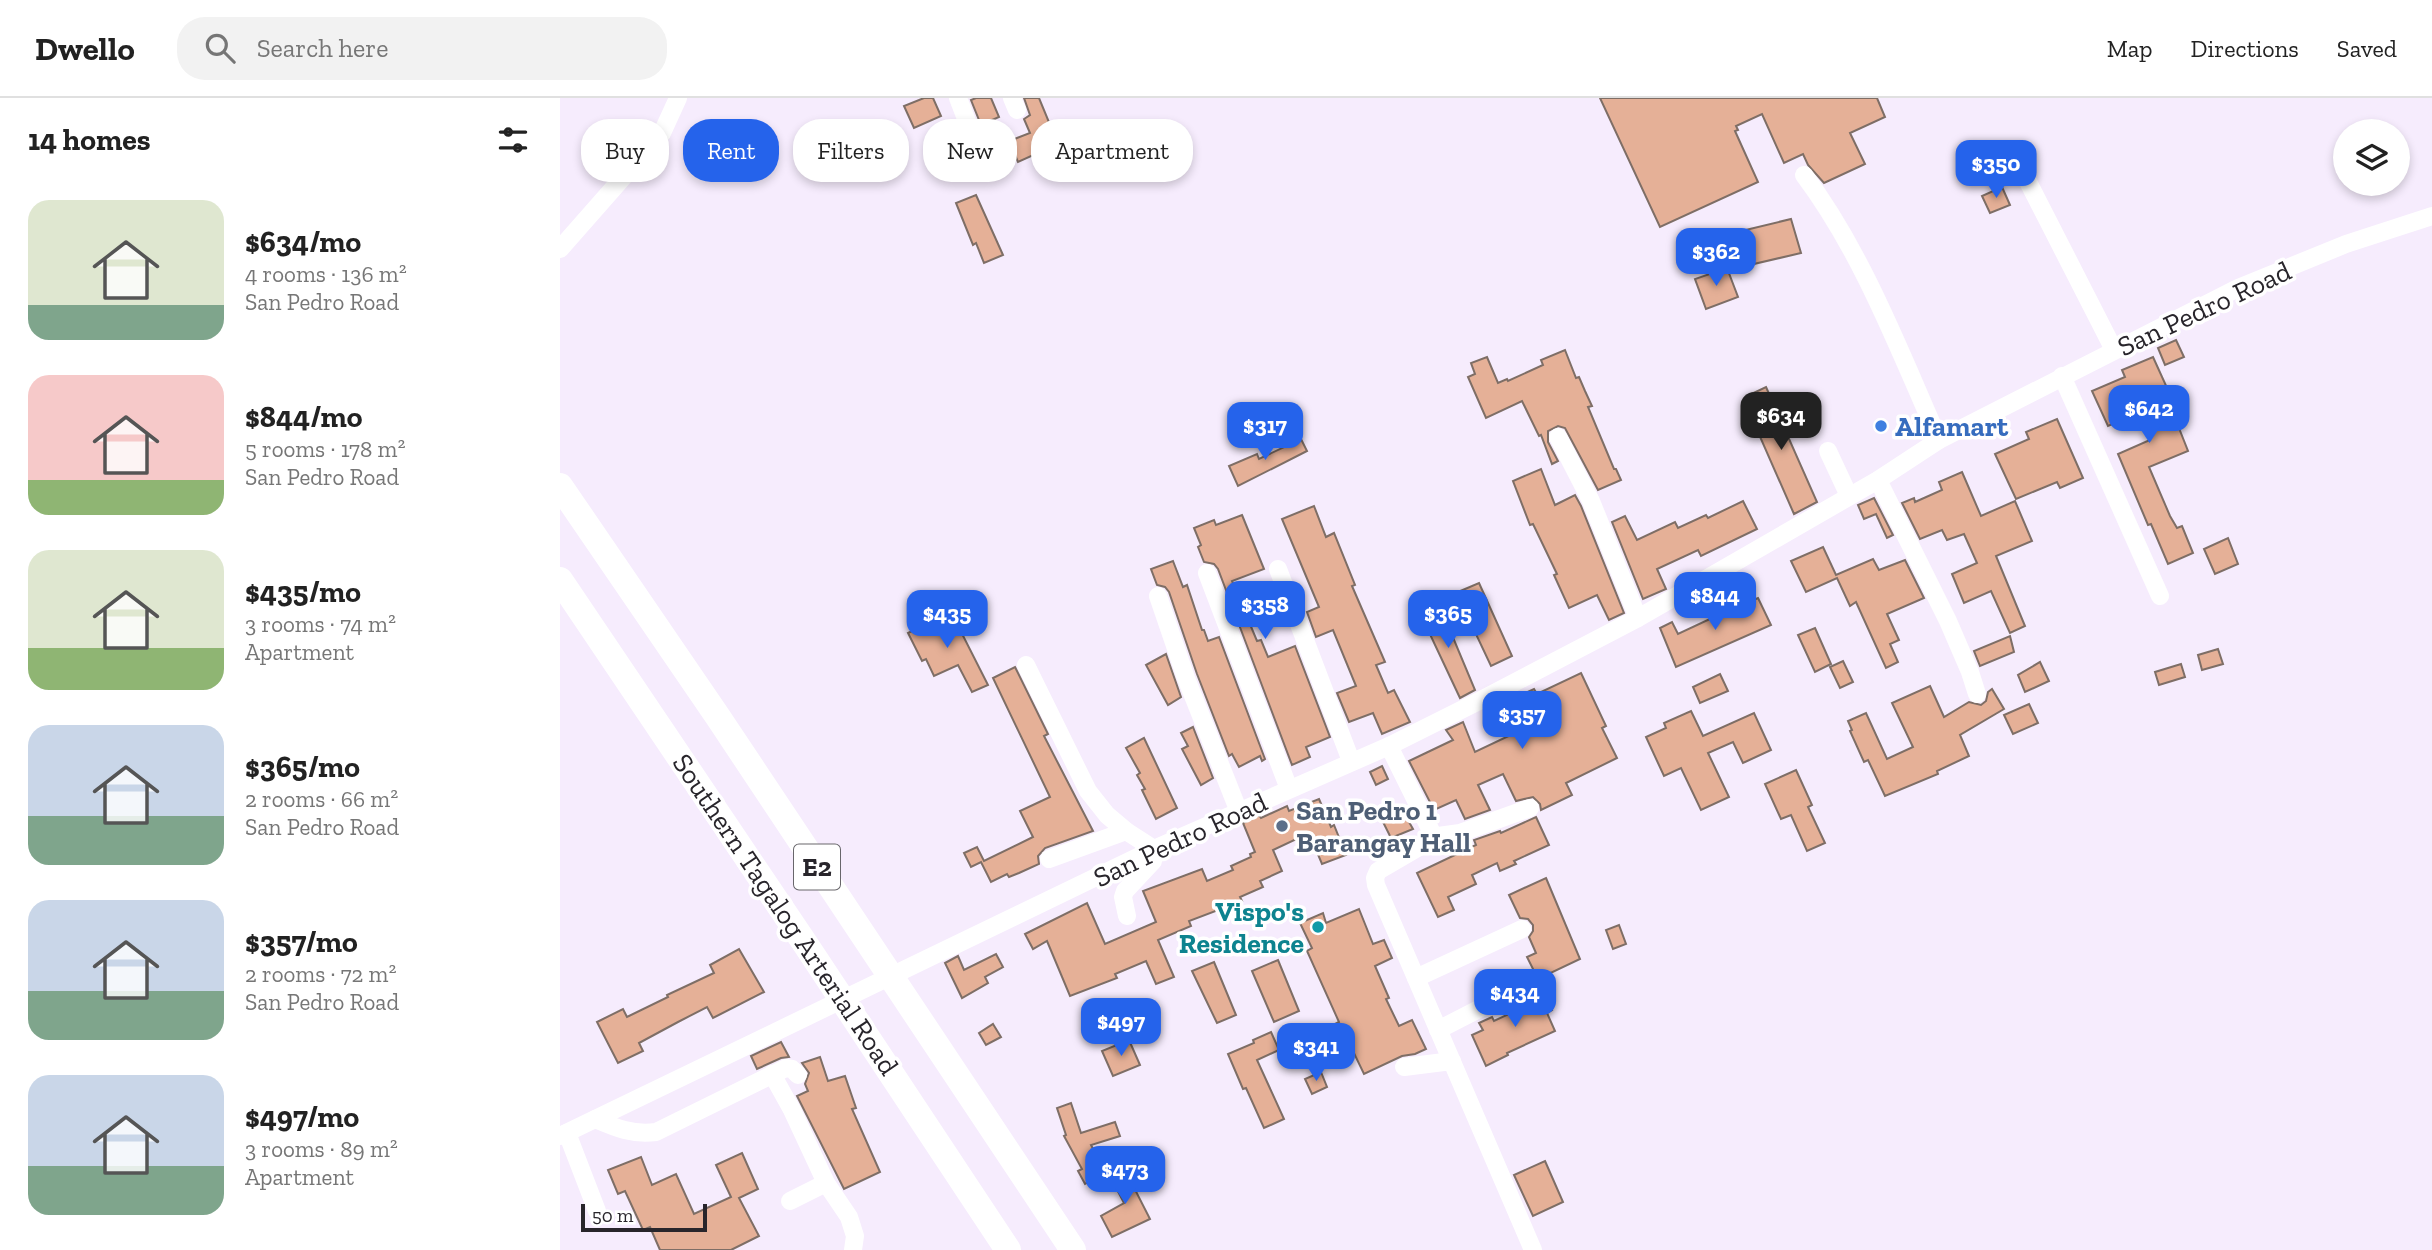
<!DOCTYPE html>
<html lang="en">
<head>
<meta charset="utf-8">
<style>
  :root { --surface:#fff; --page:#f2f2f2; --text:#222; --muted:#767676; --line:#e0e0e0; --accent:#2563eb }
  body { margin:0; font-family:"Zilla Slab",serif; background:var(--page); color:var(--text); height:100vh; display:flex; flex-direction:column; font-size:26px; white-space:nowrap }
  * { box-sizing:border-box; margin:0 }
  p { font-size:23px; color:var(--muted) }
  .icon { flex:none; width:38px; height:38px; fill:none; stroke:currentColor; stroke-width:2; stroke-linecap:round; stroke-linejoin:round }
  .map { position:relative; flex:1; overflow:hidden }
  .sheet { display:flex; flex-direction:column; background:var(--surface); width:560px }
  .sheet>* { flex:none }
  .guide { position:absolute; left:21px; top:21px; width:665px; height:63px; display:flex; gap:14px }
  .buttons { position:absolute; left:1773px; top:21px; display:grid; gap:14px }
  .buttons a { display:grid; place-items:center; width:77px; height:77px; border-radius:50%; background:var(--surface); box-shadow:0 4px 10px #0003; font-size:35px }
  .scale { position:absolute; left:21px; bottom:18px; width:126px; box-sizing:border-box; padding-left:7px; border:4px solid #28252b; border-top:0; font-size:19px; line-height:24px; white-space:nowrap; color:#28252b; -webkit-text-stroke:5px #fff; paint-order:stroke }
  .price { position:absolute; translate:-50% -60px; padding:0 16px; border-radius:14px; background:var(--accent); color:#fff; font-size:23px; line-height:46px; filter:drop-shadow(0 2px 4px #0008) }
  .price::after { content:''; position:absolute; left:50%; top:42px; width:21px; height:16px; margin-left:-10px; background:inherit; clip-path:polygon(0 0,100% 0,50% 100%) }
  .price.current { background:#222; color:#fff }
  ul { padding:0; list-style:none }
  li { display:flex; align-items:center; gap:21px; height:175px; padding:0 28px }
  li span { display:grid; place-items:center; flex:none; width:196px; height:140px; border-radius:21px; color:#555 }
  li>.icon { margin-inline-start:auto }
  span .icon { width:84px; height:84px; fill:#fffc; stroke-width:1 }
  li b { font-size:30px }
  h2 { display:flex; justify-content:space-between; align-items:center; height:84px; padding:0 28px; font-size:30px }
  .pill { padding:0 24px; border-radius:28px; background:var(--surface); box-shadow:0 4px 10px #0003; font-size:24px; line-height:63px }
  .pill.current { background:var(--accent); color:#fff }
  header { display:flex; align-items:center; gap:42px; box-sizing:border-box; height:98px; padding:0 35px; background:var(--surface); border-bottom:2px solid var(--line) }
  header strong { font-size:33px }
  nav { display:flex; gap:38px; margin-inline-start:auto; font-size:24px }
  .search { width:490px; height:63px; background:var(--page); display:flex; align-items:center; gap:18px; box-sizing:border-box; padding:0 24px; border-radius:28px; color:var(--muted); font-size:26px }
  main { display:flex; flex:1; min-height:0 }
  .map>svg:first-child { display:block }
</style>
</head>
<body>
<header>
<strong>Dwello</strong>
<div class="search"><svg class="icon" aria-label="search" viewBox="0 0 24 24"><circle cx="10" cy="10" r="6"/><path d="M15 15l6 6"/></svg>Search here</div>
<nav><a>Map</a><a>Directions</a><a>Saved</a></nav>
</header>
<main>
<section class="sheet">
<h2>14 homes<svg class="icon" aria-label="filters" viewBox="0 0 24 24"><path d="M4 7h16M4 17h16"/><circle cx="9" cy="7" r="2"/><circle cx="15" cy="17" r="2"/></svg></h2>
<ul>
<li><span style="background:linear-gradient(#dfe7d0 75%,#7fa58c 0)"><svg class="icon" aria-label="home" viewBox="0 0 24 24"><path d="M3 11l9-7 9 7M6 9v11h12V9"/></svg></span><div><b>$634/mo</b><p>4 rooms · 136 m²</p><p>San Pedro Road</p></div></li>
<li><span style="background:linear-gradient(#f6c9c9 75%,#8fb573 0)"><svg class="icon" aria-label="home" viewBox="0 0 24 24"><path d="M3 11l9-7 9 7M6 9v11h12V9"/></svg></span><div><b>$844/mo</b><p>5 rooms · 178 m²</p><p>San Pedro Road</p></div></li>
<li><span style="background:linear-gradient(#dfe7d0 70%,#8fb573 0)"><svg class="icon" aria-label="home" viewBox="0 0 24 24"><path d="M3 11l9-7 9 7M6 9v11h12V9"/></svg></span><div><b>$435/mo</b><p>3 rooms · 74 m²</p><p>Apartment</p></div></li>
<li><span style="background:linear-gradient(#c9d6e8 65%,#7fa58c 0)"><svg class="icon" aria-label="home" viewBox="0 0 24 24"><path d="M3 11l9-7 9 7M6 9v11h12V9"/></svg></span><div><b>$365/mo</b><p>2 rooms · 66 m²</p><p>San Pedro Road</p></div></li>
<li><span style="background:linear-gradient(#c9d6e8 65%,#7fa58c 0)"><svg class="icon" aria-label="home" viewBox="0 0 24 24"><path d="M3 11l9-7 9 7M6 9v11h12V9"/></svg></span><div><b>$357/mo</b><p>2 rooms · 72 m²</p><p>San Pedro Road</p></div></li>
<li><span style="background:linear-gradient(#c9d6e8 65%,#7fa58c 0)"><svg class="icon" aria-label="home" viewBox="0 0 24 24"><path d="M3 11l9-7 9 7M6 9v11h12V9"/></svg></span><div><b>$497/mo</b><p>3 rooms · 89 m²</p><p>Apartment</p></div></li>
</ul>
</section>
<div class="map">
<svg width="1872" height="1152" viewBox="0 0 1872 1152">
  <rect width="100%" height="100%" fill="#f6ecfd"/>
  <g fill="#e5b097" stroke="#7e6e66" stroke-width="2">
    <polygon points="364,0 373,0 381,18 354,30 344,8"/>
    <polygon points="416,0 431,0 439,19 421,27 411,2"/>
    <polygon points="464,0 479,0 498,46 458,64 449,43 470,35 464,21 470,17"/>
    <polygon points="1040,0 1317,0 1325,19 1290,35 1305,66 1264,85 1248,67 1243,56 1224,65 1202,16 1176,28 1178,32 1175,33 1198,84 1100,129"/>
    <polygon points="1442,89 1450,107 1430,115 1422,98"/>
    <polygon points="416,97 443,157 424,165 416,145 413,147 396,105"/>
    <polygon points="1231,121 1241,155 1181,169 1173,135"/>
    <polygon points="1167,170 1178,199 1146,211 1135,181"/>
    <polygon points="1616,242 1624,259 1605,267 1598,250"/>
    <polygon points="1005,252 1016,280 1019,279 1025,293 1032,308 1028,309 1054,371 1056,371 1061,382 1038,392 1005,330 998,328 988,333 988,344 998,363 992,366 981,337 979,338 962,303 926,320 908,279 915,276 911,265 927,259 938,285 947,281 948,283 983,267 981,262"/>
    <polygon points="1593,259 1612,301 1616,299 1624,316 1615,320 1628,353 1589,369 1610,418 1617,430 1622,428 1633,455 1608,466 1591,426 1588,427 1558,356 1590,342 1578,315 1548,328 1532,293 1565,279 1562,272"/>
    <polygon points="1206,289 1257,404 1234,416 1194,325 1198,323 1187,298"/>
    <polygon points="1497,321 1523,380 1500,390 1497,384 1456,401 1435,356 1469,341 1466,334"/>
    <polygon points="741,341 747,353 678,388 669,368 697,356 699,361"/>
    <polygon points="981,371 995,407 1015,397 1021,408 1064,515 1049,522 1037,497 1009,510 994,477 997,476 973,426 970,427 953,383"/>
    <polygon points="1402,374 1421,418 1455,403 1472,443 1436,458 1465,528 1450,535 1431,493 1404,505 1392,476 1417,465 1404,436 1387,442 1382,432 1360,441 1342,405 1354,400 1355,404 1382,392 1379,384"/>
    <polygon points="1314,400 1333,437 1327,440 1316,416 1304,421 1298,407"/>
    <polygon points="1183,403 1197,431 1141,458 1138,452 1097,471 1106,491 1083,501 1052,424 1065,418 1077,442 1115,424 1118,430 1146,417 1148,420"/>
    <polygon points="754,408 766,439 774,435 795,487 792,488 825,564 816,567 828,595 834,592 850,624 822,636 813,615 789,624 777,595 796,588 773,532 756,539 747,514 759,509 722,421"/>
    <polygon points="682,417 704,471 672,483 697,543 701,542 708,559 735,548 770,639 746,649 750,659 732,667 658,471 654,466 644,464 638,449 641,447 634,430 654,422 656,427"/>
    <polygon points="1668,440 1678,466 1655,476 1644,451"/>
    <polygon points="1263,449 1276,477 1313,461 1319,472 1345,462 1364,500 1327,516 1339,542 1330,546 1338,564 1326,570 1296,504 1290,508 1277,480 1246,494 1231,463"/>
    <polygon points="613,463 623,489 627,487 642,532 644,532 648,543 659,539 705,661 702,663 700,658 679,669 672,656 669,658 637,576 609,494 605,489 597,487 591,471"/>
    <polygon points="919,485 952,558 931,568 898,498 898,494"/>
    <polygon points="1198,500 1211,527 1116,569 1100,530 1112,524 1118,536 1150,521 1148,516 1164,509 1166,514"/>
    <polygon points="879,506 915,592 900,600 860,515"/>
    <polygon points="391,514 428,587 412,594 398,567 374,578 366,561 362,563 348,535"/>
    <polygon points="1255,530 1271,566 1255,574 1238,537"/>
    <polygon points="1450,538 1454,554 1420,568 1414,553"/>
    <polygon points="1658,551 1663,566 1642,572 1638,557"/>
    <polygon points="606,556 621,599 608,607 586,567"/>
    <polygon points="1283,563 1293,584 1280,590 1270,569"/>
    <polygon points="1480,564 1489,583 1465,594 1458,577"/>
    <polygon points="1621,566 1625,579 1599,587 1595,574"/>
    <polygon points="455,569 488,636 484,638 533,733 485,750 478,758 479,766 459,775 449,779 447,776 431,784 421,764 411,769 404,755 417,749 424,763 473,739 460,713 490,699 433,580"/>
    <polygon points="1021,575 1046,628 1042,630 1057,660 1006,685 1012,697 981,712 980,706 973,699 956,703 943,676 918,687 930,712 905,721 896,702 874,712 849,663 893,642 886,632 903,624 915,654 955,635 941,606 974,591 977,596"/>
    <polygon points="1160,576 1168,593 1140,605 1133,589"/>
    <polygon points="1370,588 1384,619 1409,604 1421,607 1426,603 1428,594 1432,591 1444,611 1400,637 1409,658 1377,673 1378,676 1325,698 1308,662 1304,664 1290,633 1292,632 1288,623 1306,615 1327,661 1353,649 1332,605"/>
    <polygon points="1469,606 1478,625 1453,636 1444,617"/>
    <polygon points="1131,613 1143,638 1194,615 1211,652 1183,665 1173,644 1148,655 1169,699 1141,712 1121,670 1104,678 1086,639 1106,630 1104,625"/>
    <polygon points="633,629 653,680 641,687 622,651 628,648 621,635"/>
    <polygon points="584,640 617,710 596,721 582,692 585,691 577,677 580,675 566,650"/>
    <polygon points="822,668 828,681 816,687 810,674"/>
    <polygon points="1236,672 1252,707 1248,709 1265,745 1247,753 1231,717 1221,721 1205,686"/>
    <polygon points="759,701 771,729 774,727 786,757 762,766 749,735 713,752 722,773 700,783 703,789 680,799 682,803 629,823 631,828 598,842 614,879 596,886 586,863 555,876 557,880 510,898 487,843 473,851 465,836 527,805 545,846 596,824 583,793 642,771 647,783 673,772 671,768 691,759 690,756 695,754 683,725 699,717 701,720 727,708 729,713"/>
    <polygon points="847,710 853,722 849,724 853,731 831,740 822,722"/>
    <polygon points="976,719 989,747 954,763 956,766 940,773 937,765 912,777 916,786 888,799 894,812 878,819 857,775 916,747 914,742 940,733 941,735"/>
    <polygon points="986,780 1020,861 978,881 967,859 976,855 969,839 973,833 973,827 968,821 960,820 949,797"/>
    <polygon points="799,811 813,846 824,842 832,860 815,868 829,900 826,901 839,928 852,922 866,951 855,956 842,958 804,976 792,951 789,952 783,939 779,940 773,927 779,924 747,853 752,850 740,825 763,815 766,825"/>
    <polygon points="1059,827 1066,846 1053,851 1046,832"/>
    <polygon points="179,851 204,894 153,920 147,909 118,924 79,945 83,953 58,965 37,924 63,911 67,919 108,899 107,897 154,875 150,867"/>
    <polygon points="436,856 443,869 425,879 428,885 402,900 385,865 398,858 404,872"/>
    <polygon points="718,862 739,913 714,924 692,873"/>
    <polygon points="654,864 676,917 657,925 632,873"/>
    <polygon points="981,890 992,912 987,915 995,933 947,955 948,957 926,968 912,937 923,932 919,925 932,919 934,923 970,906 965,897"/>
    <polygon points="433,926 441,939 426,947 419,935"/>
    <polygon points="711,934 719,952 697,962 724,1021 704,1030 686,990 683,991 668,956 694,945 693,942"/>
    <polygon points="569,942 580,967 553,978 542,953"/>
    <polygon points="221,944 229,959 221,960 197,971 191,958"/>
    <polygon points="260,959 268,983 285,978 296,1010 292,1011 320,1074 284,1091 237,998 248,993 245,986 249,975 242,965"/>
    <polygon points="761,974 767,989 752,996 745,981"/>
    <polygon points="511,1005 521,1035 555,1024 560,1038 531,1047 546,1075 525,1086 518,1073 522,1071 504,1038 506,1037 497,1010"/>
    <polygon points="182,1055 198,1091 179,1100 199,1138 171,1152 100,1152 90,1129 83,1132 65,1093 58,1096 48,1072 81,1059 92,1087 116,1076 134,1116 171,1099 156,1067"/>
    <polygon points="985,1063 1003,1104 973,1118 954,1077"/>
    <polygon points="563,1068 590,1121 552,1139 541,1118 564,1105 549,1076"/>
  </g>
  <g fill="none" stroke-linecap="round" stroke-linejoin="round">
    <g stroke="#fff" stroke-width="18">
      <polyline points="398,0 422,62"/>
      <polyline points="452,0 457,12"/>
      <polyline points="1459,66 1554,252"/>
      <path d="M1244 77C1302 154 1340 254 1379 342"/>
      <polyline points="0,151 102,35 118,0"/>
      <polyline points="1502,278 1600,498"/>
      <polyline points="998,339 1031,403 1078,520"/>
      <polyline points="1268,353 1289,398"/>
      <polyline points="1318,382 1388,523 1410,574 1417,596"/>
      <polyline points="718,471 791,663"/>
      <polyline points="647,475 729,691"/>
      <polyline points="598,498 626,580 679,714"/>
      <polyline points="466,567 528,693 547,717 566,733 594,751 593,763 565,793 563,799 567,818"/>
      <polyline points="829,648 871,733 869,743 866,745 818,773 815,780 816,787 973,1152"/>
      <polyline points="871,739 900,735 970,710"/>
      <polyline points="489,761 566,733"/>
      <polyline points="856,880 962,831"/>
      <polyline points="878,932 950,895"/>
      <polyline points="844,969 892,963"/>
      <polyline points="212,976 232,1012 266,1085 289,1119 295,1138 293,1152"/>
      <path d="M35 1021C56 1030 72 1037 96 1034L226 970 232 971 238 977"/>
      <polyline points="7,1035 37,1113"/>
      <polyline points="0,1038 594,751 829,648 919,603 1078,520 1318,382 1379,342 1678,190 1786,146 1872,118"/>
      <polyline points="230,1103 266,1085"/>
    </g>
    <g stroke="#fff" stroke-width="26">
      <polyline points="0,388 158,619 513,1152"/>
      <polyline points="0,482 246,847 448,1152"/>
    </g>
  </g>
  <circle fill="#3f7fe0" stroke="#fff" stroke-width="2.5" cx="1321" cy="328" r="7"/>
  <circle fill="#5c6f8a" stroke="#fff" stroke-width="2.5" cx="722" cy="728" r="7"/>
  <circle fill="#0f9aa8" stroke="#fff" stroke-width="2.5" cx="758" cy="829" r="7"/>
  <g text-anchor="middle" stroke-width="7" stroke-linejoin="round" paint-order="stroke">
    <rect fill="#fff" stroke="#68666b" stroke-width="2" x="234" y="746.5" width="46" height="45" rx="5"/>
    <g font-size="26" font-weight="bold" fill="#28252b">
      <text x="257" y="778">E2</text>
    </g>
    <g font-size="28" fill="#28252b" stroke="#fff">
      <text transform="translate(1644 210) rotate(-25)" y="10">San Pedro Road</text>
      <text transform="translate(620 741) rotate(-25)" y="10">San Pedro Road</text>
      <text transform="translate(226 816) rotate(56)" y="10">Southern Tagalog Arterial Road</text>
    </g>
    <g font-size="28" font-weight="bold" fill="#366cbe" stroke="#fff" text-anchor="start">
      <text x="1335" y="338">Alfamart</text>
    </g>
    <g font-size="28" font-weight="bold" fill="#4e5e75" stroke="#fff" text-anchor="start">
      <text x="736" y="722">San Pedro 1<tspan x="736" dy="32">Barangay Hall</tspan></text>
    </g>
    <g font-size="28" font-weight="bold" fill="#0d838f" stroke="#fff" text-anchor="end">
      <text x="744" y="823">Vispo's<tspan x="744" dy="32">Residence</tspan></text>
    </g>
  </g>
</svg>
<div class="buttons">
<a><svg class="icon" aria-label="layers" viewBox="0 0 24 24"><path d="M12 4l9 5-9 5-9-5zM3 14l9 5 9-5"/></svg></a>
</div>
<div class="scale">50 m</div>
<b class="price" style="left:1436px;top:102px">$350</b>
<b class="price" style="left:1156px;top:190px">$362</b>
<b class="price" style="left:1589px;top:347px">$642</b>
<b class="price current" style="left:1221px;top:354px">$634</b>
<b class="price" style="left:705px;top:364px">$317</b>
<b class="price" style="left:1155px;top:534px">$844</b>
<b class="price" style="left:705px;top:543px">$358</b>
<b class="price" style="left:387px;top:552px">$435</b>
<b class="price" style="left:888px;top:552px">$365</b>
<b class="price" style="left:962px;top:653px">$357</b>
<b class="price" style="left:955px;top:931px">$434</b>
<b class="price" style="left:561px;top:960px">$497</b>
<b class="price" style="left:756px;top:985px">$341</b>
<b class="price" style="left:565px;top:1108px">$473</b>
<div class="guide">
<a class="pill">Buy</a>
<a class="pill current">Rent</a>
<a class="pill">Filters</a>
<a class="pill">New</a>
<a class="pill">Apartment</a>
</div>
</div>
</main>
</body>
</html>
